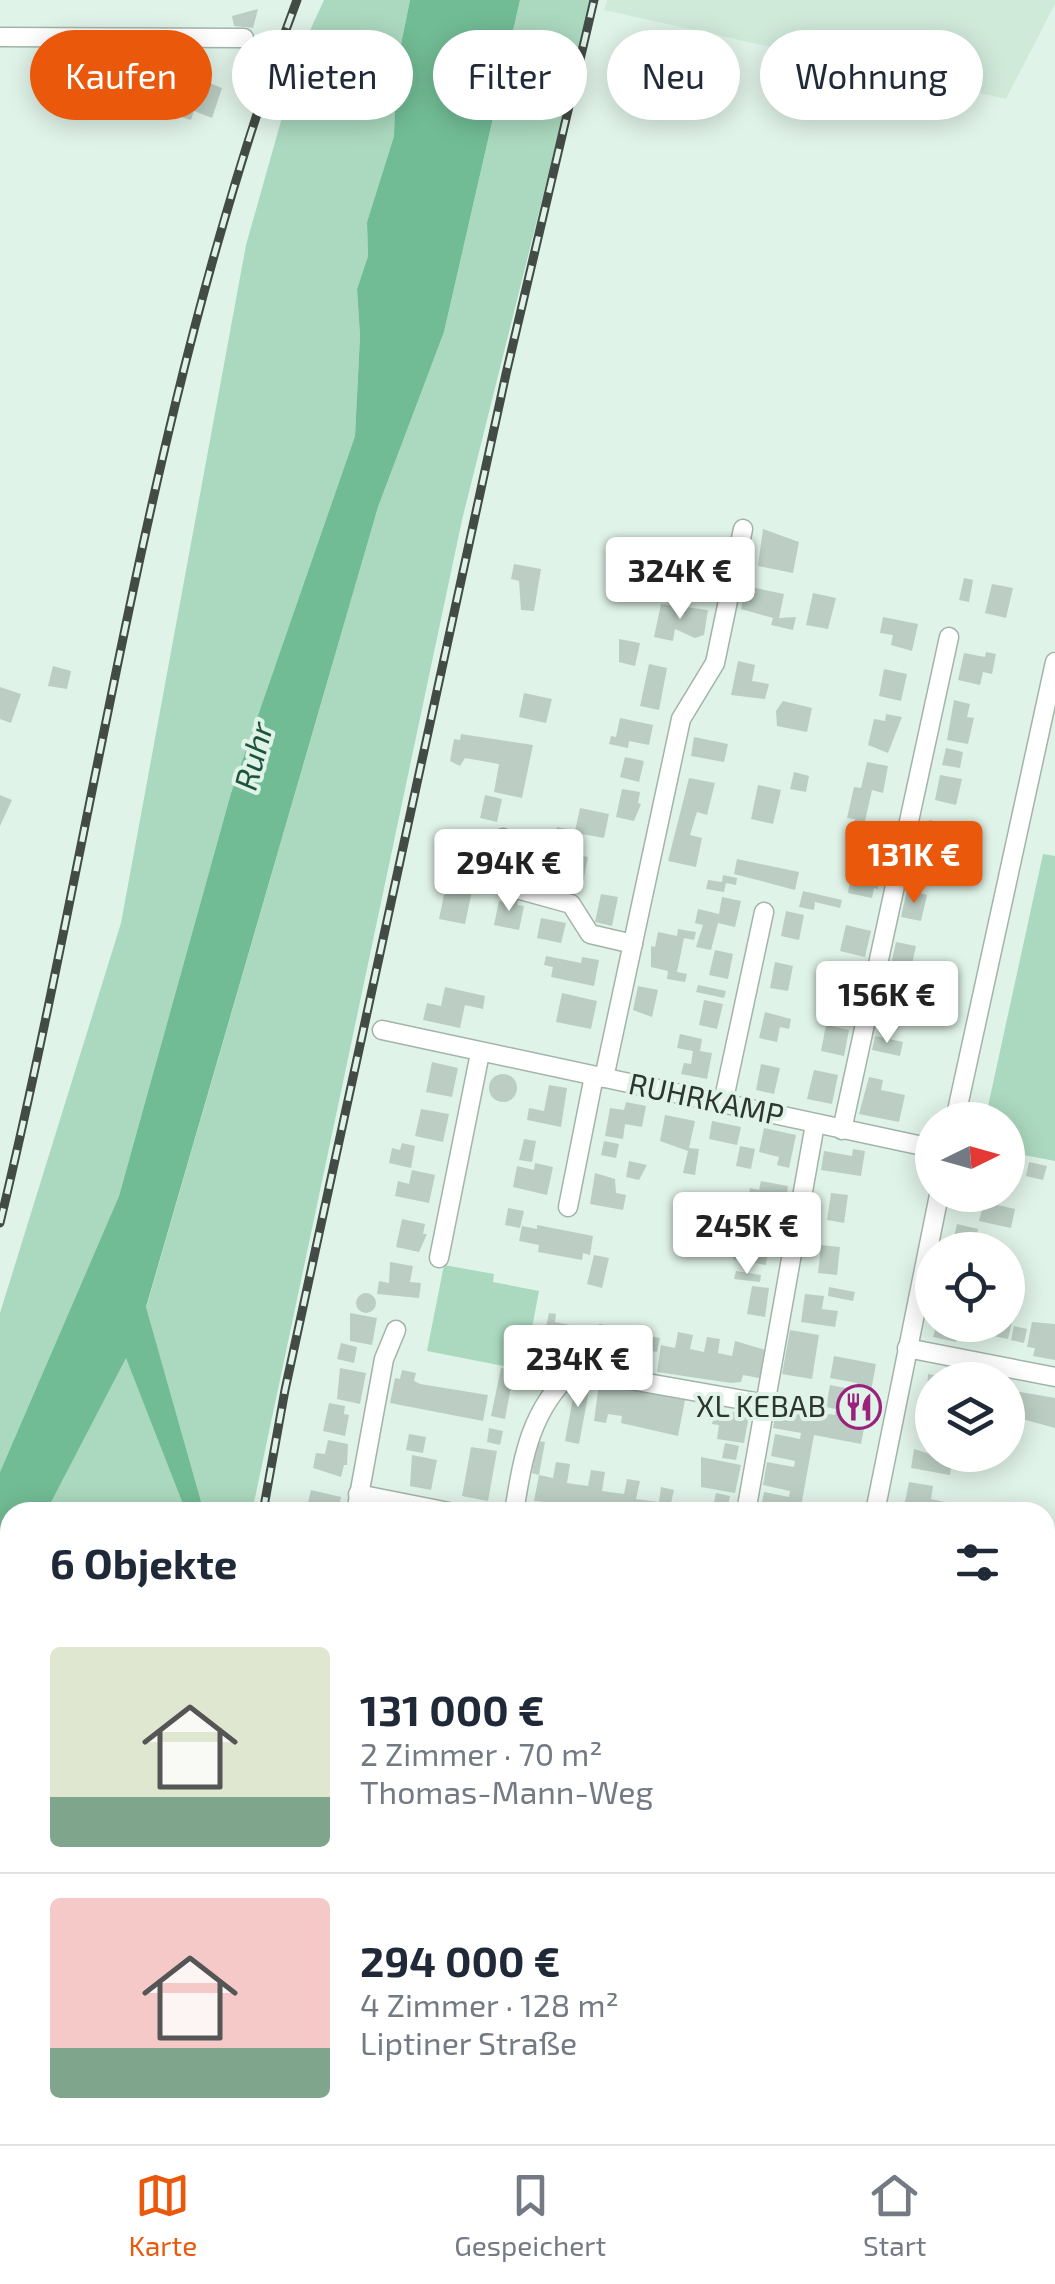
<!DOCTYPE html>
<html lang="de">
<head>
<meta charset="utf-8">
<style>
  :root { --surface:#fff; --page:#f2f2f3; --text:#1f2937; --muted:#747a83; --line:#e0e1e3; --accent:#ea580c }
  body { margin:0; font-family:"Exo 2",sans-serif; background:var(--page); color:var(--text); height:100vh; display:flex; flex-direction:column; font-size:38px; white-space:nowrap }
  * { box-sizing:border-box; margin:0 }
  p { font-size:32px; color:var(--muted) }
  .icon { flex:none; width:55px; height:55px; fill:none; stroke:currentColor; stroke-width:2; stroke-linecap:round; stroke-linejoin:round }
  .map { position:relative; flex:1; overflow:hidden }
  .details { position:absolute; left:0px; top:1502px; width:1055px; height:642px; display:flex; flex-direction:column; background:var(--surface); border-radius:30px 30px 0 0; box-shadow:0 5px 25px #0003 }
  .details>* { flex:none }
  .guide { position:absolute; left:30px; top:30px; width:995px; height:90px; display:flex; gap:20px }
  .needle { width:65px; rotate:85deg }
  .buttons { position:absolute; left:915px; top:1102px; display:grid; gap:20px }
  .buttons a { display:grid; place-items:center; width:110px; height:110px; border-radius:50%; background:var(--surface); box-shadow:0 5px 25px #0003; font-size:50px }
  .price { position:absolute; translate:-50% -85px; padding:0 22px; border-radius:10px; background:#fff; color:#222; font-size:32px; line-height:65px; filter:drop-shadow(0 2px 5px #0008) }
  .price::after { content:''; position:absolute; left:50%; top:60px; width:30px; height:22px; margin-left:-15px; background:inherit; clip-path:polygon(0 0,100% 0,50% 100%) }
  .price.current { background:var(--accent); color:#fff }
  ul { padding:0; list-style:none }
  li { display:flex; align-items:center; gap:30px; height:250px; padding:0 50px }
  li+li { border-top:2px solid var(--line) }
  li span { display:grid; place-items:center; flex:none; width:280px; height:200px; border-radius:10px; color:#555 }
  li>.icon { margin-inline-start:auto }
  span .icon { width:120px; height:120px; fill:#fffc; stroke-width:1 }
  li b { font-size:42px }
  h2 { display:flex; justify-content:space-between; align-items:center; height:120px; padding:0 50px; font-size:42px }
  .pill { padding:0 35px; border-radius:45px; background:var(--surface); box-shadow:0 5px 25px #0003; font-size:35px; line-height:90px }
  .pill.current { background:var(--accent); color:#fff }
  .dock { display:flex; justify-content:space-around; align-items:center; height:140px; border-top:2px solid var(--line); background:var(--surface); font-size:28px; color:var(--muted) }
  .dock a { display:grid; justify-items:center; gap:5px }
  .dock .current { color:var(--accent) }
  .map>svg:first-child { display:block }
</style>
</head>
<body>
<div class="map">
<svg width="1055" height="2144" viewBox="0 0 1055 2144">
  <rect width="100%" height="100%" fill="#e0f3e8"/>
  <polygon fill="#d0eada" points="607,0 1055,0 1055,4 1006,99 604,10"/>
  <g fill="#abd9bf">
    <polygon points="324,0 410,0 396,69 394,136 367,222 368,256 357,289 360,336 355,436 231,793 119,1196 0,1472 0,1313 121,923 246,245 301,50"/>
    <polygon points="520,0 592,0 462,520 252,1512 204,1512 146,1308 378,507 444,332"/>
    <polygon points="1043,854 1055,856 1055,1161 1008,1152 1008,1120 985,1120"/>
    <polygon points="444,1265 494,1274 493,1282 539,1291 524,1370 427,1351"/>
    <polygon points="126,1357 186,1512 46,1512"/>
    <polygon points="10,1584 10,2135 261,2135 263,2144 0,2144 0,1604"/>
  </g>
  <polygon fill="#71bc95" points="410,0 520,0 444,332 378,507 146,1307 204,1512 186,1512 126,1358 46,1512 10,1512 10,1584 0,1604 0,1472 119,1196 231,793 355,436 360,336 357,289 368,256 367,222 394,136 396,69"/>
  <g fill="#bccec3">
    <polygon points="258,9 253,28 234,26 232,16"/>
    <polygon points="207,82 222,88 212,118 194,111 191,120 175,115 183,91 201,98"/>
    <polygon points="763,529 799,542 793,573 758,566"/>
    <polygon points="514,564 541,569 534,611 521,610 519,581 511,579"/>
    <polygon points="964,578 973,580 969,602 959,600"/>
    <polygon points="992,584 1013,588 1006,618 985,613"/>
    <polygon points="667,586 693,591 691,603 665,597"/>
    <polygon points="755,588 784,594 779,618 796,617 793,630 771,625 773,618 741,609 744,593 753,595"/>
    <polygon points="813,593 836,598 828,629 806,625"/>
    <polygon points="661,604 708,610 704,635 695,638 675,629 673,641 654,637"/>
    <polygon points="883,617 918,624 912,651 891,645 893,635 880,633"/>
    <polygon points="619,639 640,643 635,666 619,662"/>
    <polygon points="986,652 996,654 992,674 983,672 980,685 958,680 964,653 985,657"/>
    <polygon points="738,661 755,665 752,681 769,684 765,699 731,695"/>
    <polygon points="649,664 667,668 659,710 640,706"/>
    <polygon points="53,666 71,671 67,689 48,686"/>
    <polygon points="884,669 907,674 901,701 879,696"/>
    <polygon points="0,687 21,694 11,723 0,719"/>
    <polygon points="524,693 552,699 546,723 519,717"/>
    <polygon points="954,700 970,704 967,717 974,718 968,744 947,740"/>
    <polygon points="783,701 812,708 807,732 777,726 776,711"/>
    <polygon points="886,714 902,717 888,753 868,745 874,719 885,721"/>
    <polygon points="620,718 653,725 649,745 629,741 628,748 609,744 611,736 616,737"/>
    <polygon points="461,734 533,745 522,798 494,792 499,764 465,758 460,766 450,761 454,739 460,740"/>
    <polygon points="694,737 728,744 724,762 691,756"/>
    <polygon points="946,748 963,752 960,768 942,765"/>
    <polygon points="625,757 644,761 639,782 620,777"/>
    <polygon points="867,762 888,766 883,793 872,790 865,821 877,824 872,850 866,854 850,846 855,819 847,818 854,787 861,788"/>
    <polygon points="794,772 809,776 806,792 790,789"/>
    <polygon points="940,775 962,779 956,805 935,800"/>
    <polygon points="689,778 715,783 707,815 697,812 690,835 702,838 696,867 668,861"/>
    <polygon points="758,785 781,790 773,824 751,819"/>
    <polygon points="622,789 640,792 638,803 641,804 634,821 616,817"/>
    <polygon points="0,795 12,800 0,826"/>
    <polygon points="485,795 502,799 497,822 480,818"/>
    <polygon points="580,808 609,814 604,838 582,834 581,842 555,837 557,827 575,831"/>
    <polygon points="929,820 952,825 943,865 922,861"/>
    <polygon points="450,835 472,840 466,867 444,862"/>
    <polygon points="525,844 588,857 582,887 518,874"/>
    <polygon points="737,859 799,872 795,890 734,874"/>
    <polygon points="853,864 878,869 878,889 874,888 872,898 848,893"/>
    <polygon points="723,875 737,878 736,885 726,883 724,892 706,889 708,880 722,882"/>
    <polygon points="446,885 472,891 465,924 439,919"/>
    <polygon points="907,890 927,895 921,921 901,917"/>
    <polygon points="803,891 842,900 840,908 815,902 814,910 799,907"/>
    <polygon points="601,894 618,897 612,926 595,922"/>
    <polygon points="507,895 519,898 517,905 524,906 519,930 494,925 499,901 506,902"/>
    <polygon points="722,897 741,901 735,927 718,923 711,950 696,947 703,925 695,923 698,909 719,914"/>
    <polygon points="786,911 804,915 799,940 781,936"/>
    <polygon points="541,918 566,923 561,943 537,938"/>
    <polygon points="846,925 871,931 865,957 840,951"/>
    <polygon points="678,929 696,932 694,940 684,938 677,972 687,974 685,982 667,979 668,971 651,967 651,946 655,947 658,932 677,936"/>
    <polygon points="896,942 916,946 910,973 890,969"/>
    <polygon points="715,950 733,954 728,979 709,975"/>
    <polygon points="546,956 581,963 582,957 599,960 594,986 551,977 553,967 544,965"/>
    <polygon points="775,962 793,966 788,991 770,988"/>
    <polygon points="835,978 859,983 854,1007 831,1003"/>
    <polygon points="698,985 726,991 724,998 696,992"/>
    <polygon points="638,986 658,990 652,1017 633,1010"/>
    <polygon points="445,987 485,996 483,1009 465,1005 460,1028 423,1020 427,1003 441,1006"/>
    <polygon points="562,993 597,1001 591,1029 556,1022"/>
    <polygon points="884,993 905,997 899,1024 879,1020"/>
    <polygon points="704,1000 723,1004 717,1029 699,1025"/>
    <polygon points="765,1012 791,1019 789,1029 780,1027 777,1042 759,1038"/>
    <polygon points="826,1025 849,1030 844,1056 821,1051"/>
    <polygon points="680,1034 702,1039 700,1051 712,1053 707,1079 681,1074 684,1063 691,1064 693,1051 677,1048"/>
    <polygon points="875,1036 903,1042 900,1056 872,1050"/>
    <polygon points="432,1062 458,1068 452,1097 426,1092"/>
    <polygon points="761,1064 780,1068 774,1094 756,1090"/>
    <polygon points="814,1070 838,1075 832,1104 807,1099"/>
    <circle cx="503" cy="1088" r="14"/>
    <polygon points="869,1077 883,1080 881,1090 905,1095 899,1122 859,1114"/>
    <polygon points="549,1085 567,1088 561,1127 527,1120 529,1108 544,1111"/>
    <polygon points="626,1102 646,1106 642,1127 625,1124 623,1139 605,1136 610,1108 624,1110"/>
    <polygon points="421,1109 449,1114 443,1142 415,1136"/>
    <polygon points="665,1115 695,1121 689,1148 699,1149 695,1175 683,1173 688,1151 660,1141"/>
    <polygon points="712,1121 741,1127 737,1145 709,1139"/>
    <polygon points="764,1128 796,1135 789,1168 777,1165 779,1157 759,1152"/>
    <polygon points="524,1139 536,1141 532,1162 519,1160"/>
    <polygon points="604,1141 619,1144 616,1158 601,1155"/>
    <polygon points="402,1143 415,1146 411,1168 389,1163 392,1148 400,1150"/>
    <polygon points="740,1146 755,1149 751,1169 736,1166"/>
    <polygon points="853,1149 865,1151 861,1176 821,1170 824,1151 852,1156"/>
    <polygon points="629,1161 647,1165 639,1180 626,1177"/>
    <polygon points="1029,1162 1047,1166 1043,1180 1026,1176"/>
    <polygon points="535,1163 553,1167 547,1195 513,1187 517,1166 534,1170"/>
    <polygon points="1008,1163 1021,1166 1017,1184 1008,1182"/>
    <polygon points="412,1170 435,1175 429,1203 395,1196 398,1181 409,1184"/>
    <polygon points="595,1173 615,1179 616,1193 626,1195 623,1210 590,1204"/>
    <polygon points="761,1181 788,1186 785,1204 776,1202 772,1225 755,1221 753,1230 740,1228 742,1219 732,1217 734,1204 747,1206 750,1188 759,1190"/>
    <polygon points="831,1193 848,1195 844,1223 827,1220"/>
    <polygon points="984,1202 1015,1209 1011,1228 979,1221"/>
    <polygon points="508,1208 524,1211 520,1228 505,1225"/>
    <polygon points="402,1219 425,1224 423,1234 427,1234 419,1252 396,1247"/>
    <polygon points="957,1224 978,1229 976,1239 987,1242 985,1250 952,1246"/>
    <polygon points="537,1225 593,1236 590,1255 583,1253 582,1260 538,1252 539,1245 519,1241 522,1226 537,1229"/>
    <polygon points="752,1233 770,1236 766,1265 733,1259 735,1247 750,1249"/>
    <polygon points="821,1245 840,1247 837,1275 818,1273"/>
    <polygon points="594,1255 609,1258 602,1288 587,1284"/>
    <polygon points="390,1262 413,1266 410,1282 421,1283 419,1298 377,1294 379,1281 389,1283"/>
    <polygon points="736,1271 761,1275 760,1282 734,1279"/>
    <polygon points="752,1286 769,1288 765,1317 747,1314"/>
    <polygon points="829,1287 855,1292 853,1301 828,1296"/>
    <circle cx="366" cy="1303" r="10"/>
    <polygon points="805,1294 824,1296 822,1309 838,1311 835,1327 801,1322"/>
    <polygon points="350,1313 377,1318 372,1345 350,1341"/>
    <polygon points="549,1313 556,1314 555,1322 598,1331 599,1324 616,1327 614,1335 642,1341 637,1368 550,1349 554,1329 546,1327"/>
    <polygon points="1008,1321 1012,1322 1008,1339 958,1329 956,1342 933,1337 936,1325 1008,1325"/>
    <polygon points="1032,1322 1055,1324 1055,1360 1033,1356 1035,1348 1027,1347"/>
    <polygon points="1014,1326 1027,1329 1024,1343 1011,1340"/>
    <polygon points="790,1330 819,1335 812,1379 782,1374"/>
    <polygon points="678,1332 693,1335 690,1349 704,1352 707,1337 720,1339 718,1353 732,1356 735,1341 769,1351 764,1379 743,1375 741,1382 731,1383 657,1372 661,1345 675,1348"/>
    <polygon points="646,1336 660,1338 657,1352 643,1349"/>
    <polygon points="341,1343 357,1347 354,1363 337,1359"/>
    <polygon points="834,1356 876,1364 861,1444 814,1435 800,1512 760,1512 764,1492 789,1497 790,1491 763,1485 767,1462 794,1467 795,1461 771,1456 775,1434 800,1439 801,1433 773,1428 777,1405 835,1415 836,1409 826,1407 830,1385 856,1390 857,1383 830,1378"/>
    <polygon points="340,1368 366,1373 360,1404 337,1399"/>
    <polygon points="501,1368 514,1370 505,1419 491,1416"/>
    <polygon points="402,1370 416,1373 414,1381 420,1384 488,1395 483,1421 390,1403 395,1378 400,1379"/>
    <polygon points="928,1374 951,1378 932,1380 932,1435 917,1433 926,1406"/>
    <polygon points="577,1377 591,1379 579,1444 565,1441"/>
    <polygon points="599,1383 685,1400 678,1436 621,1423 622,1416 608,1414 606,1423 594,1421"/>
    <polygon points="1008,1390 1055,1398 1055,1428 1008,1415"/>
    <polygon points="329,1403 345,1406 344,1414 349,1415 345,1436 323,1431"/>
    <polygon points="715,1409 749,1415 744,1443 717,1439 719,1425 712,1424"/>
    <polygon points="489,1428 503,1431 500,1445 487,1442"/>
    <polygon points="409,1434 426,1437 423,1453 406,1450"/>
    <polygon points="328,1440 348,1444 347,1465 344,1465 341,1477 313,1468 316,1453 325,1454"/>
    <polygon points="537,1441 545,1442 539,1475 532,1473"/>
    <polygon points="725,1443 739,1446 736,1460 722,1458"/>
    <polygon points="471,1447 497,1451 488,1501 462,1496"/>
    <polygon points="914,1449 952,1461 950,1475 911,1468"/>
    <polygon points="412,1455 437,1460 431,1490 410,1486"/>
    <polygon points="701,1457 741,1465 735,1493 701,1487"/>
    <polygon points="556,1462 570,1464 567,1483 588,1486 591,1470 605,1472 602,1491 624,1494 627,1479 640,1481 636,1499 659,1502 661,1487 674,1490 669,1512 585,1512 568,1509 570,1504 534,1501 539,1475 553,1478"/>
    <polygon points="909,1482 933,1486 931,1499 949,1503 947,1512 914,1510 915,1504 905,1502"/>
    <polygon points="311,1490 341,1497 338,1512 314,1512 316,1505 308,1503"/>
    <polygon points="716,1493 730,1496 727,1510 713,1507"/>
    <polygon points="1045,1579 1055,1581 1055,1609 1045,1608"/>
    <polygon points="1048,1651 1055,1655 1052,1681 1045,1676"/>
    <polygon points="1045,1796 1055,1801 1055,1816 1050,1818 1045,1816"/>
    <polygon points="1045,1821 1055,1826 1055,1849 1045,1869"/>
    <polygon points="1048,1954 1055,1961 1055,1975 1045,1986"/>
    <polygon points="1055,2096 1055,2133 1049,2144 1025,2144 1030,2135 1045,2135 1045,2113"/>
    <polygon points="304,2135 327,2135 325,2144 302,2144"/>
    <polygon points="359,2135 388,2135 403,2144 358,2144"/>
    <polygon points="485,2135 492,2137 508,2135 506,2144 482,2144"/>
    <polygon points="516,2135 537,2135 533,2144 514,2140"/>
    <polygon points="659,2135 687,2135 686,2144 663,2144"/>
  </g>
  <g fill="none" stroke-linecap="round" stroke-linejoin="round">
    <g stroke="#a2b4a9" stroke-width="21">
      <g id="minor">
        <polyline points="0,37 244,38"/>
        <polyline points="503,838 497,868 502,885 571,904 590,934 633,944"/>
        <polyline points="382,1030 932,1148"/>
        <polyline points="604,1078 681,719 715,663 743,529"/>
        <polyline points="723,1103 764,912"/>
        <polyline points="955,1120 1055,662"/>
        <polyline points="842,1130 949,637"/>
        <polyline points="568,1207 594,1076"/>
        <polyline points="439,1258 480,1053"/>
        <polyline points="907,1348 1055,1377"/>
        <polyline points="358,1494 449,1512"/>
        <polyline points="356,1512 384,1359 396,1330"/>
        <path d="M514 1512C523 1457 530 1410 574 1370L766 1404"/>
        <polyline points="746,1512 815,1124"/>
        <polyline points="875,1512 939,1195"/>
        <polyline points="1045,1626 1055,1628"/>
        <polyline points="1045,1738 1055,1722"/>
        <polyline points="1045,1926 1055,1935"/>
        <polyline points="413,2135 427,2144"/>
        <polyline points="779,2135 793,2144"/>
        <polyline points="825,2135 826,2144"/>
        <polyline points="651,2144 652,2135"/>
      </g>
    </g>
    <use href="#minor" stroke="#fff" stroke-width="18"/>
    <g stroke="#424b46" stroke-width="9">
      <g id="rail">
        <path d="M0 1223C98 816 149 393 297 0"/>
        <polyline points="263,1512 285,1390 506,374 594,0"/>
        <polyline points="272,2135 274,2144"/>
      </g>
    </g>
    <use href="#rail" stroke="#e0f3e8" stroke-width="5" stroke-dasharray="15" stroke-linecap="butt"/>
  </g>
  <defs>
    <g id="restaurant-ring" transform="scale(2.25)"><circle r="9.5" fill="#e0f3e8" stroke="#9a227c" stroke-width="1.5"/><path d="M-5-6h1v4h1v-4h1v4h1v-4h1v5L-1.5 .5V6h-2V.5L-5-1ZM5-6V6H3V1.5H1.5Q1.5-4 5-6Z" fill="#9a227c"/></g>
  </defs>
  <g fill-rule="evenodd">
    <use href="#restaurant-ring" x="859" y="1407"/>
  </g>
  <g text-anchor="middle" stroke-width="8" stroke-linejoin="round" paint-order="stroke">
    <g font-size="30" fill="#2d3530" stroke="#e0f3e8">
      <text transform="translate(706 1100) rotate(12)" y="10">RUHRKAMP</text>
    </g>
    <g font-size="30" fill="#2d3530" stroke="#e0f3e8" text-anchor="end">
      <text x="826" y="1417">XL KEBAB</text>
    </g>
    <g font-size="32" font-style="italic" fill="#1b543a" stroke="#e0f3e8">
      <text transform="translate(254 756) rotate(-75)" y="11">Ruhr</text>
    </g>
  </g>
</svg>
<div class="buttons">
<a><svg class="needle" viewBox="-14 -14 28 28"><path d="M0-13l5 13h-10z" fill="#e53935"/><path d="M0 13l5-13h-10z" fill="#747a83"/></svg></a>
<a><svg class="icon" aria-label="locate" viewBox="0 0 24 24"><circle cx="12" cy="12" r="6"/><path d="M12 2v4M12 18v4M2 12h4M18 12h4"/></svg></a>
<a><svg class="icon" aria-label="layers" viewBox="0 0 24 24"><path d="M12 4l9 5-9 5-9-5zM3 14l9 5 9-5"/></svg></a>
</div>
<b class="price" style="left:680px;top:622px">324K €</b>
<b class="price current" style="left:914px;top:906px">131K €</b>
<b class="price" style="left:509px;top:914px">294K €</b>
<b class="price" style="left:887px;top:1046px">156K €</b>
<b class="price" style="left:747px;top:1277px">245K €</b>
<b class="price" style="left:578px;top:1410px">234K €</b>
<div class="guide">
<a class="pill current">Kaufen</a>
<a class="pill">Mieten</a>
<a class="pill">Filter</a>
<a class="pill">Neu</a>
<a class="pill">Wohnung</a>
</div>
<section class="details">
<h2>6 Objekte<svg class="icon" aria-label="filters" viewBox="0 0 24 24"><path d="M4 7h16M4 17h16"/><circle cx="9" cy="7" r="2"/><circle cx="15" cy="17" r="2"/></svg></h2>
<ul>
<li><span style="background:linear-gradient(#dfe7d0 75%,#7fa58c 0)"><svg class="icon" aria-label="home" viewBox="0 0 24 24"><path d="M3 11l9-7 9 7M6 9v11h12V9"/></svg></span><div><b>131 000 €</b><p>2 Zimmer · 70 m²</p><p>Thomas-Mann-Weg</p></div></li>
<li><span style="background:linear-gradient(#f6c9c9 75%,#7fa58c 0)"><svg class="icon" aria-label="home" viewBox="0 0 24 24"><path d="M3 11l9-7 9 7M6 9v11h12V9"/></svg></span><div><b>294 000 €</b><p>4 Zimmer · 128 m²</p><p>Liptiner Straße</p></div></li>
</ul>
</section>
</div>
<nav class="dock">
<a class="current"><svg class="icon" aria-label="map" viewBox="0 0 24 24"><path d="M3 6l6-2 6 2 6-2v14l-6 2-6-2-6 2zM9 4v14M15 6v14"/></svg>Karte</a>
<a><svg class="icon" aria-label="saved" viewBox="0 0 24 24"><path d="M7 4h10v16l-5-4-5 4z"/></svg>Gespeichert</a>
<a><svg class="icon" aria-label="home" viewBox="0 0 24 24"><path d="M3 11l9-7 9 7M6 9v11h12V9"/></svg>Start</a>
</nav>
</body>
</html>
